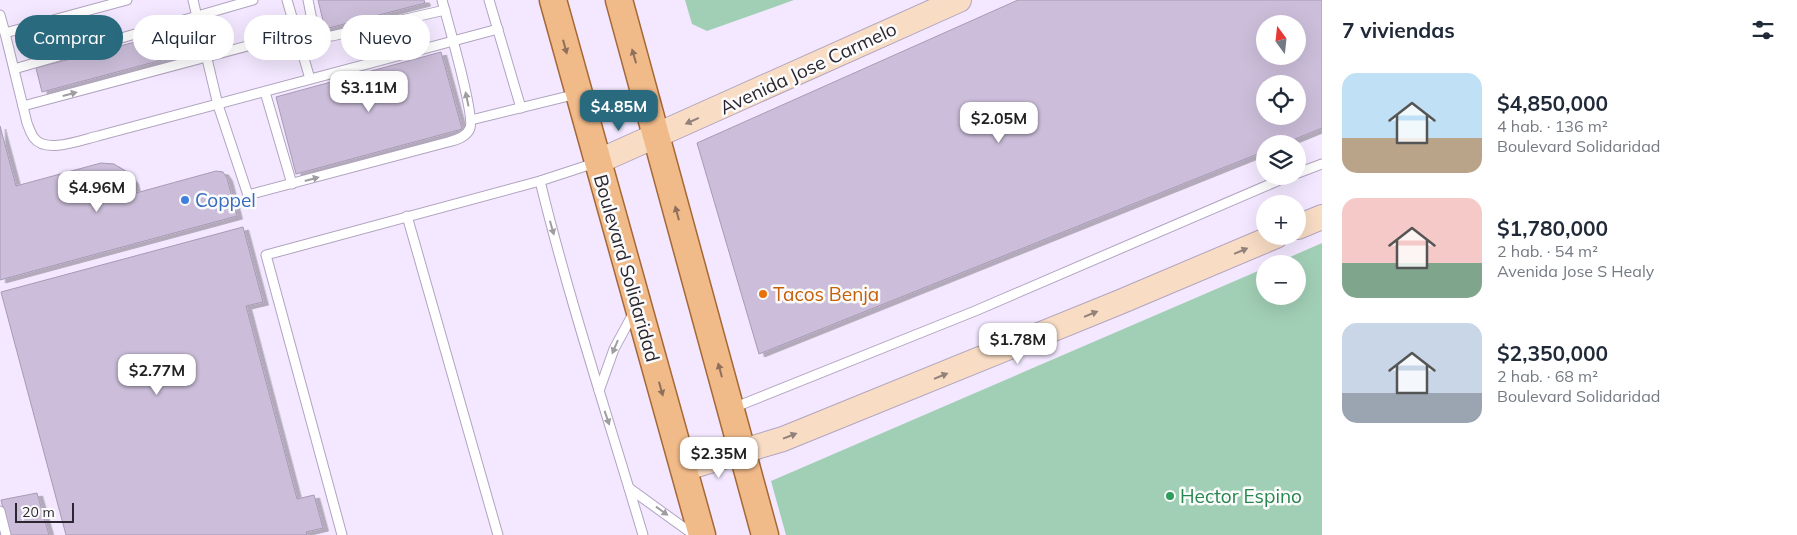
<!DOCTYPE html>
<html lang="es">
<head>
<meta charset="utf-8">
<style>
  :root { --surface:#fff; --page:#f2f2f3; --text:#1f2937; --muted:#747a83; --accent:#2a6a7f }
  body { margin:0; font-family:Mulish,sans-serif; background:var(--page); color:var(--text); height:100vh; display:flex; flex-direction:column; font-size:19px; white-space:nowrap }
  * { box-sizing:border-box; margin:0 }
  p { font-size:16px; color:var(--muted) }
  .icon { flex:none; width:28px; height:28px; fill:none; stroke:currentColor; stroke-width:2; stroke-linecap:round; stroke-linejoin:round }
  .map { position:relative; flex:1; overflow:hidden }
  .sheet { display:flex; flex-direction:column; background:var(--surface); width:475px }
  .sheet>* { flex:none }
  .banner { position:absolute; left:15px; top:15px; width:475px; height:45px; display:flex; gap:10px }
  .needle { width:32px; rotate:345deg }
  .controls { position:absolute; left:1256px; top:15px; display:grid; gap:10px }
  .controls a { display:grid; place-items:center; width:50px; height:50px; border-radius:50%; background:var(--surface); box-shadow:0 5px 20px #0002; font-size:25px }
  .scale { position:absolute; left:15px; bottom:12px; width:59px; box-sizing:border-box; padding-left:5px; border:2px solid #2b2630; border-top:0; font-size:14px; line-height:18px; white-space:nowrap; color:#2b2630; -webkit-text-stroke:4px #fbfbfb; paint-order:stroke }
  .price { position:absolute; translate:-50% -42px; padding:0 11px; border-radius:10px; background:#fff; color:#222; font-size:16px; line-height:32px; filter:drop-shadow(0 1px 2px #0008) }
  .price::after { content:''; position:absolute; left:50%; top:30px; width:15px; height:11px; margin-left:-8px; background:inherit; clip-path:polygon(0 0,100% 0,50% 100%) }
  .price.on { background:var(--accent); color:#fff }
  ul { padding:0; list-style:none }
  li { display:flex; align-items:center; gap:15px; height:125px; padding:0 20px }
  li span { display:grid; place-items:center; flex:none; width:140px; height:100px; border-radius:15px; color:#555 }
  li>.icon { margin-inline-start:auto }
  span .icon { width:60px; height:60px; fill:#fffc; stroke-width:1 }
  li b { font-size:21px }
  h2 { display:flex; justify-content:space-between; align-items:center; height:60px; padding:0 20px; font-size:21px }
  .pill { padding:0 18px; border-radius:22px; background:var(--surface); box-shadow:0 5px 20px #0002; font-size:18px; line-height:45px }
  .pill.on { background:var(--accent); color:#fff }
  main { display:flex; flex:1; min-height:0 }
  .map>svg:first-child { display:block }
</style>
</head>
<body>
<main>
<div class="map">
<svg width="1322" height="535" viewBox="0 0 1322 535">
  <defs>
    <filter id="shadow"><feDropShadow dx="5.5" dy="3" stdDeviation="0" flood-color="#0004"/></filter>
  </defs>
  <rect width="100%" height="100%" fill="#f3e8ff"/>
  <g fill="#a1cfb5">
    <polygon points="685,0 794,0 707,31 692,24"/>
    <polygon points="1322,243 1322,535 786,535 771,481 1265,268 1265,296 1298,296 1298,264 1274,264"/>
  </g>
  <g fill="#ccbeda" stroke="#a79ab4" fill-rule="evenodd" filter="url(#shadow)">
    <polygon points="318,0 424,0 425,3 325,29"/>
    <path d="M1018 0H1322V128L1283 144H1265V151L759 354 697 143ZM1265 24H1298V56H1265ZM1265 84H1298V116H1265Z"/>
    <polygon points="181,30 188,53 42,92 36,68"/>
    <polygon points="441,52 462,129 296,174 276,97"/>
    <polygon points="0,126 16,186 101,163 114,164 125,171 133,181 136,193 216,171 223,172 227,178 237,216 0,280"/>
    <polygon points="243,227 263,302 246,306 297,499 314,495 323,528 306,532 307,535 66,535 1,292"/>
    <polygon points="37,493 49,535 10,535 1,500"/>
  </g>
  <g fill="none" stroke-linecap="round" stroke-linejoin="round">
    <g stroke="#b1a4bf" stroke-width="11">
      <g id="lane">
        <path d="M193 0 218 105 248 195 448 142C456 140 467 137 470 128 475 115 447 19 442 0"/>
        <polyline points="287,0 310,79"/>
        <path d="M308 0C312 17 311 36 332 36L445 10"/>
        <polyline points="489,0 521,108"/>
        <polyline points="0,15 5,33 127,0"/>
        <path d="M5 33 27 123C29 128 31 134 34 138 46 154 81 140 98 136L498 29"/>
        <polyline points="14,69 253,0"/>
        <polyline points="265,92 292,184"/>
        <polyline points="23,106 296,33"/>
        <polyline points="471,120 577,94"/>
        <polyline points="1298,173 1322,164"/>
        <path d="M540 181C569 300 608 417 643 535"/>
        <polyline points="407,216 498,535"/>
        <polyline points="599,391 614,349 634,312"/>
        <polyline points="733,408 975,311 1289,176"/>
        <polyline points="629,488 694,535"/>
        <polyline points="0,511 6,535"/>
        <polyline points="342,535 266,255 540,181 595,163"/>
      </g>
    </g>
    <g stroke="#b1a4bf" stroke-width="26">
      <g id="secondary">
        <polyline points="597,162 959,0"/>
        <polyline points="1298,227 1322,217"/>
        <polyline points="683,469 783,439 1120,302 1276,236"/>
      </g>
    </g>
    <g stroke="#a56837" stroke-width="29">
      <g id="primary">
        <polyline points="553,0 702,535"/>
        <polyline points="619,0 765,535"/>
      </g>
    </g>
    <use href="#lane" stroke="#fff" stroke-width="9"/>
    <use href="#secondary" stroke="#f8dcc4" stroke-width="24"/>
    <use href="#primary" stroke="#f1ba89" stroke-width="26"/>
  </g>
  <defs><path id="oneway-solid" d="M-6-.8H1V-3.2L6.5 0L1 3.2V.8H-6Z" transform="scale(1.25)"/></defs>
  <g fill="#8e705c">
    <use href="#oneway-solid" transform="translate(565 47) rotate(75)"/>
    <use href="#oneway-solid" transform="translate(634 56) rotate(-106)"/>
    <use href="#oneway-solid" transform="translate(677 213) rotate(-105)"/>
    <use href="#oneway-solid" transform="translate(720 370) rotate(-105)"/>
    <use href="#oneway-solid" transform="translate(661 389) rotate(74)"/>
  </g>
  <g fill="#a09da2">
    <use href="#oneway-solid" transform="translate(70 94) rotate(-15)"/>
    <use href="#oneway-solid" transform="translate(467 99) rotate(-102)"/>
    <use href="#oneway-solid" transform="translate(312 179) rotate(-15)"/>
    <use href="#oneway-solid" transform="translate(552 228) rotate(74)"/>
    <use href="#oneway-solid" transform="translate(615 347) rotate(113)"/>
    <use href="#oneway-solid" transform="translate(607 418) rotate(71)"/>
    <use href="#oneway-solid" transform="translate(662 511) rotate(36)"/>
  </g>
  <g fill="#92817a">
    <use href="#oneway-solid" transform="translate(692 121) rotate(156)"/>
    <use href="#oneway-solid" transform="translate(1241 251) rotate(-23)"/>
    <use href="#oneway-solid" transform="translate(1091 314) rotate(-22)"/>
    <use href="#oneway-solid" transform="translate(941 376) rotate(-22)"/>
    <use href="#oneway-solid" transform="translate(790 436) rotate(-21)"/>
  </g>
  <circle fill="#3f7fe0" stroke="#fbfbfb" stroke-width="2" cx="185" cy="200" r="5"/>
  <circle fill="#e8710a" stroke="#fbfbfb" stroke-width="2" cx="763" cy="294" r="5"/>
  <circle fill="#2e9e5b" stroke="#fbfbfb" stroke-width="2" cx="1170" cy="496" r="5"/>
  <g text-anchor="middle" stroke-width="5" stroke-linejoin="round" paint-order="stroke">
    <g font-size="19" fill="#2b2630" stroke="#fbfbfb">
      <text transform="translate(808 68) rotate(-25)" y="7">Avenida Jose Carmelo</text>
      <text transform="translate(627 268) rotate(74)" y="7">Boulevard Solidaridad</text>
    </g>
    <g font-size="19" fill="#366cbe" stroke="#fbfbfb" text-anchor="start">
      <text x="195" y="207">Coppel</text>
    </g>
    <g font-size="19" fill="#c56008" stroke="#fbfbfb" text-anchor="start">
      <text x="773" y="301">Tacos Benja</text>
    </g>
    <g font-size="19" fill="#27864d" stroke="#fbfbfb" text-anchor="start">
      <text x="1180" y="503">Hector Espino</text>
    </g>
  </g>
</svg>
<div class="controls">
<a><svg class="needle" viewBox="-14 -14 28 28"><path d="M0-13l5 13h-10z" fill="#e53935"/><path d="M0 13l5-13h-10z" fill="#747a83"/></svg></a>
<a><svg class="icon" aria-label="locate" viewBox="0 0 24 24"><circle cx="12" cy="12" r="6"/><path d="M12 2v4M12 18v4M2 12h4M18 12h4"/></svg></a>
<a><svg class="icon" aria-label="layers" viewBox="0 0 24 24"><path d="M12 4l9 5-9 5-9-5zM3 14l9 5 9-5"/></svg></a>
<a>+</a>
<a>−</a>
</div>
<div class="scale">20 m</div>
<b class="price" style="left:369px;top:113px">$3.11M</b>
<b class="price on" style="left:619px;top:132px">$4.85M</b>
<b class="price" style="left:999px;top:144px">$2.05M</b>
<b class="price" style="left:97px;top:213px">$4.96M</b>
<b class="price" style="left:1018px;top:365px">$1.78M</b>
<b class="price" style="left:157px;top:396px">$2.77M</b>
<b class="price" style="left:719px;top:479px">$2.35M</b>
<div class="banner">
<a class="pill on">Comprar</a>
<a class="pill">Alquilar</a>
<a class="pill">Filtros</a>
<a class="pill">Nuevo</a>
</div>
</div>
<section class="sheet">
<h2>7 viviendas<svg class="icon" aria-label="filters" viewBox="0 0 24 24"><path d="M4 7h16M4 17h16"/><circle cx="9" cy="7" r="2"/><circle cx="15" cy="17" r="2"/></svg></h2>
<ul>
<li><span style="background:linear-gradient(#bfe0f5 65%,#b9a48a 0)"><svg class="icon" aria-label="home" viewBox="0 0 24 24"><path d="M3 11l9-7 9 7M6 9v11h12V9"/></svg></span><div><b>$4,850,000</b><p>4 hab. · 136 m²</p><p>Boulevard Solidaridad</p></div></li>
<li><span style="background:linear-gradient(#f6c9c9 65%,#7fa58c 0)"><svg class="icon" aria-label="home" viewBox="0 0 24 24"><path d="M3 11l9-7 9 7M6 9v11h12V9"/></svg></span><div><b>$1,780,000</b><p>2 hab. · 54 m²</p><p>Avenida Jose S Healy</p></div></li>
<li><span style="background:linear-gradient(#c9d6e8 70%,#9aa5b1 0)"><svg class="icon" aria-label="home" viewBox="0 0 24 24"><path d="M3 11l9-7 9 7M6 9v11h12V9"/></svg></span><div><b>$2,350,000</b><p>2 hab. · 68 m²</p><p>Boulevard Solidaridad</p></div></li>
</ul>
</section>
</main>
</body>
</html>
